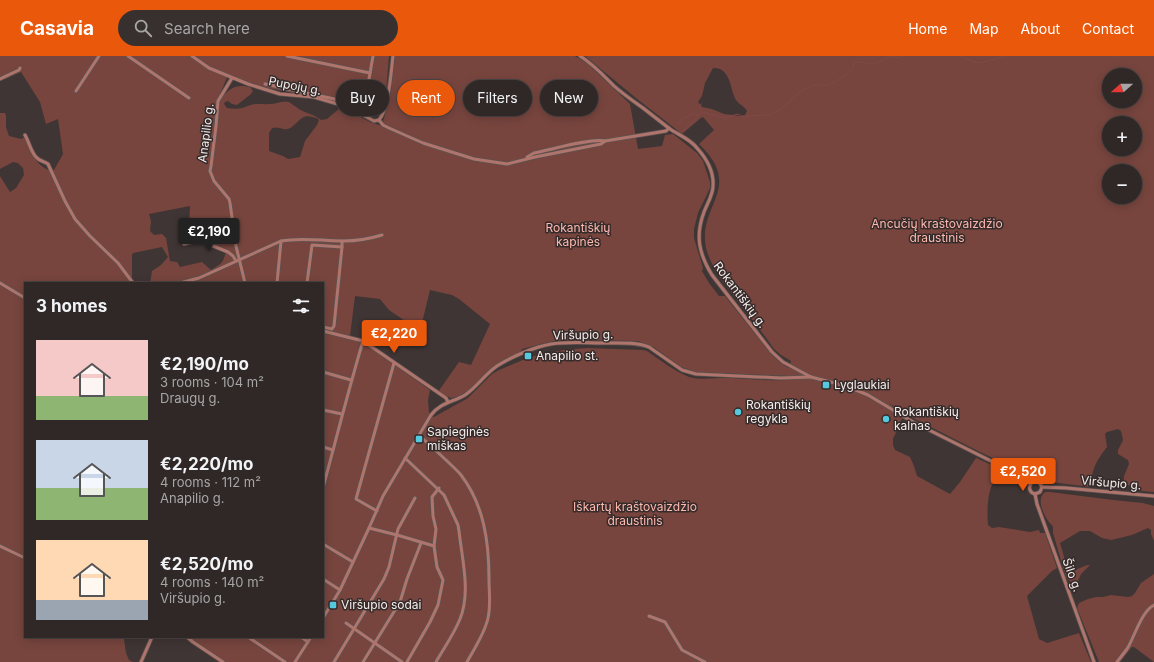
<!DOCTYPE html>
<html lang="en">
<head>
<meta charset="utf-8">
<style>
  :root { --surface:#2f2827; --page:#37302f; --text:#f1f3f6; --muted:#a7a6a7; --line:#4a4444; --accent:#ea580c }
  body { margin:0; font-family:Inter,sans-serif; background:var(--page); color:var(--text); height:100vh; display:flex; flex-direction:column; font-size:15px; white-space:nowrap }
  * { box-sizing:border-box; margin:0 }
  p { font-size:13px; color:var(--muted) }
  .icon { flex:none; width:22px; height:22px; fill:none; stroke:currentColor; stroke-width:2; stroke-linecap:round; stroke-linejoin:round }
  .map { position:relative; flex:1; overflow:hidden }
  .drawer { position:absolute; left:24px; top:226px; width:300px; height:356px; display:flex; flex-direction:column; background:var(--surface); border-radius:0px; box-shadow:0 2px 10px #0003,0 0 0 1px var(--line) }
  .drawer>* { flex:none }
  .top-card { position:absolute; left:336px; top:24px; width:380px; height:36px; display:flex; gap:8px }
  .needle { width:26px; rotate:249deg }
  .fabs { position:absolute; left:1102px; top:12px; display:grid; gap:8px }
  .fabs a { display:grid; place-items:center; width:40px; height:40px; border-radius:50%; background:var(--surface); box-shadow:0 2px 10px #0003,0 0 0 1px var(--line); font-size:20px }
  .price { position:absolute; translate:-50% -34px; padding:0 9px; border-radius:4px; background:var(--accent); color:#fff; font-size:13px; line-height:26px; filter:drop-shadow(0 1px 2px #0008) }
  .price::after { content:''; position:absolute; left:50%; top:24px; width:12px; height:9px; margin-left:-6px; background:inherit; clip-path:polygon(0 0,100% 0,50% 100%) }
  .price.active { background:#222; color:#fff }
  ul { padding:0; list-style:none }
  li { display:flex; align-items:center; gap:12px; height:100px; padding:0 12px }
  li span { display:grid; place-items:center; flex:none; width:112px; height:80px; border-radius:0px; color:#555 }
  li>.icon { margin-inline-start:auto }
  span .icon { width:48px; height:48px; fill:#fffc; stroke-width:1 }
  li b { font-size:17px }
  h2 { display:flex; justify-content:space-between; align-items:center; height:48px; padding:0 12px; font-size:17px }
  .pill { padding:0 14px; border-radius:18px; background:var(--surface); box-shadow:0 2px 10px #0003,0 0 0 1px var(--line); font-size:14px; line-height:36px }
  .pill.active { background:var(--accent); color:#fff }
  header { display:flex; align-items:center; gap:24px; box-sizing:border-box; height:56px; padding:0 20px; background:var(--accent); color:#fff }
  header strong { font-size:19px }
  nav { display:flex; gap:22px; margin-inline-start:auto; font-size:14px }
  .search { width:280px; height:36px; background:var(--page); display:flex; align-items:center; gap:10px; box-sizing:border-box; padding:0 14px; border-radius:22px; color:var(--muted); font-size:15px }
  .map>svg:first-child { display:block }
</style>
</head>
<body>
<header>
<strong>Casavia</strong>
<div class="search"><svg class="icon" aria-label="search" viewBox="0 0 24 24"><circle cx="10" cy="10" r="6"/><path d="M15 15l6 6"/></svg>Search here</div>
<nav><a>Home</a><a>Map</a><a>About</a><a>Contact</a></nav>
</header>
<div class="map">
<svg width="1154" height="606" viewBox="0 0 1154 606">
  <rect width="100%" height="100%" fill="#3f3534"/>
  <g fill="#77453e" fill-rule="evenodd">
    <path d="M0 0H389L386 36 379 58 377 60H373C338 43 300 39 263 31 252 28 240 23 228 19L220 38 222 41C231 31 237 28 250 31L253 35 251 38 237 49 232 48 228 45 225 46 224 48 227 52C238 54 242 52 251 49 257 47 264 49 270 48 276 48 283 44 289 46 292 48 296 51 299 53 307 58 314 58 321 64L327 63 340 52 347 54 370 66 382 70 391 34 395 0H575L588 8 630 48 638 93 662 90 665 79 673 78 697 97 703 105 710 126V132L698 157 694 173V182L703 212 702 215 709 227 719 240H725L771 298 782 308 789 312 791 305 781 299 774 293C762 276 750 260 737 244 725 228 711 212 706 192 697 149 745 132 699 88L714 74 704 62 702 61 682 78 636 42 585 0H1154V436C1142 435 1132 435 1124 425V420L1129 408 1128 404 1118 398V394L1123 384 1121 375 1118 373 1107 376 1105 378 1107 391C1096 405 1092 413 1090 431L1051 426 1039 424 978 395 915 363 887 346 904 358 893 383V389L895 394 910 401 914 410 917 420 950 438 960 426 976 402 1003 414C1000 418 995 422 993 427 987 438 987 457 988 469L992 472 999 471 1030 476 1039 474 1040 477H1045L1057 512 1052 515 1027 540 1039 583 1047 587 1079 577 1091 606H219L194 589 185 581H323V227H150L152 215 161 209 168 201 162 191 133 197 132 199V227H25V581H111L112 582 124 583 126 597 129 604 133 606H0V120L10 136 16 132 24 119 23 112 18 107 13 106 0 113V57H5L6 60V71L9 80 21 83 25 81C33 96 33 108 51 115L54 114 63 98 58 63 46 68 40 46 21 16 0 25ZM713 12C731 11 730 34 736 44 739 49 745 50 747 55L745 59 740 60 724 58 712 53 702 51 698 46 702 40 705 27ZM1109 19H1135V45H1109ZM307 60 317 62 319 64 317 69 305 85 300 101 288 103 283 100 269 95V77L272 72C278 70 282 74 288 73 296 70 298 62 307 60ZM1109 67H1135V93H1109ZM1109 115H1135V141H1109ZM190 150C190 155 189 161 190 166 194 182 212 187 226 193 224 207 222 207 211 214L202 206 180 211 177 206 170 205 166 182 162 178 154 179 150 175 151 165 149 158ZM430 234 452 239 459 243 490 268 471 309 459 306 438 336 451 342C470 339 479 322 493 311 501 304 511 301 520 297L522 293 553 285 573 284 638 285 655 292 681 311 696 316 788 320 787 324C769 325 750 323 732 322 718 321 703 325 689 321 674 315 660 304 647 295L643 294 587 292 563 294 530 301 499 314 492 318 468 342 434 361 429 357 428 344 430 334 364 287V284L350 280 355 240 380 243 389 254 418 274 422 267Z"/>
    <path d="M1045 436H1050L1113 444 1143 447 1154 450V485L1151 478V474L1148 472 1132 479 1111 484 1102 482 1090 475H1080L1060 487 1067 511 1069 515C1077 515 1085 508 1090 509L1081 518 1078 525C1073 528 1070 526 1066 521L1053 477C1053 476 1053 473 1053 471 1051 467 1051 469 1049 466 1043 458 1036 443 1045 436Z"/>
    <polygon points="1154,518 1154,606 1134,591 1132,591 1120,606 1099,606 1077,552 1079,547 1088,543 1096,541 1103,541 1111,539 1128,541 1132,540 1135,537 1141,527"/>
  </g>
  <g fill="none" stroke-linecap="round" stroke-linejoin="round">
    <g stroke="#804848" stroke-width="1">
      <polyline points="892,0 898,2 903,0"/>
      <polyline points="961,0 972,5 979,7 1006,0"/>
      <polyline points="701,48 700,52 703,56"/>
      <polyline points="677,68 681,66 684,62 688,61 689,59 693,57 698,59"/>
      <path d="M683 74C694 69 695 60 703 56L724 62 738 58C746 63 745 60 752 60 759 59 767 60 774 57 788 51 796 34 812 30 816 28 822 30 827 29 835 27 844 19 851 15L853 13 854 7C861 4 866 9 873 8 880 7 885 2 891 0"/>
    </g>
    <g stroke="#5c5251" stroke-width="4.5">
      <g id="minor">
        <polyline points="128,0 189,42"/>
        <path d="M192 0 209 12 248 28 280 38 314 41 348 51 374 65 379 64C389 52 391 16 393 0"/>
        <polyline points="287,0 370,17"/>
        <path d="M580 0C593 8 603 19 614 30 623 38 633 45 643 52 652 59 661 66 670 73 679 79 690 83 697 92 706 102 714 116 713 130 713 139 707 148 704 156 695 180 699 198 712 219L772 296 783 306 811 321 846 330 868 339 913 366 1015 417 1031 427 1035 425 1039 426 1042 431"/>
        <polyline points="232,22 218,45 216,70 211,110 210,115 214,125 229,143 230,147 236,190 245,227"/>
        <polyline points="0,23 19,14 20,12"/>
        <polyline points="265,28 362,49 365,46 373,0"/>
        <polyline points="76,35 99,0"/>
        <polyline points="379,64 383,69 389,72 423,87 474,103 507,108 535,101 601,88 605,85 666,75 669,72"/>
        <path d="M25 79C29 86 31 96 36 101 39 105 44 105 48 108L65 145 75 163 90 180 118 207 133 227"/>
        <path d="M527 101 534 97C550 94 591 82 605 85"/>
        <polyline points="184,188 199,184 228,196 233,200 236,205"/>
        <polyline points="0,227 25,242"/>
        <path d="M180 227 199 222 281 185C301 181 322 185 343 185 356 185 369 183 382 179"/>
        <polyline points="277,227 281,185"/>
        <polyline points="307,227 312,189 342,191 342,185"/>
        <polyline points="323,271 332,273 334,270 342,191"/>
        <polyline points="323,275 363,285 446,342 448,346"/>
        <polyline points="323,316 351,324"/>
        <polyline points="323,354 342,358"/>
        <path d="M419 380C429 387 437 396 446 404 451 409 457 414 461 419 484 449 489 486 489 523 489 536 491 550 488 562 485 577 474 593 467 606"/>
        <polyline points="323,391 333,394"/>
        <path d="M405 402 444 439 458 469 459 475C462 503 471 536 460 563 454 578 444 592 436 606"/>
        <path d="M1031 427C1028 432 1030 437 1035 438"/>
        <path d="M323 428H324C337 380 349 332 363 285"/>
        <polyline points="1042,431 1066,432 1154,440"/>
        <polyline points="1035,438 1037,448 1094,606"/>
        <polyline points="1035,438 1040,436 1042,431"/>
        <polyline points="377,455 356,443 394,307"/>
        <polyline points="369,472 397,479 434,490 437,511 443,524 438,549 430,566 407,606"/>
        <polyline points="323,488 353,506"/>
        <polyline points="0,490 25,502"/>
        <polyline points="434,490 436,473 433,460 432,441 439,432"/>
        <polyline points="323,523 340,534"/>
        <polyline points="649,560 665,566 682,594 705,606"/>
        <path d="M323 562 340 534 369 472 383 440 431 359C440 347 453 346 465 339 477 331 485 318 497 310 511 301 534 291 551 288 569 285 588 287 606 287 620 287 636 286 649 291L682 314 696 318 781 322 811 321"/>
        <polyline points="346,567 402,606"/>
        <polyline points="187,581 193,586 223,606"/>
        <polyline points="248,581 285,606"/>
        <polyline points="301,581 308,586"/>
        <polyline points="141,606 152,581"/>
        <polyline points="295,606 311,581"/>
        <polyline points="334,606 384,523 389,511 398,473 415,442"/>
        <polyline points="363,606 400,546 407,523 421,487"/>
        <path d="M1117 606C1120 602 1124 597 1127 593 1135 580 1141 556 1154 549"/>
      </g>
    </g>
    <use href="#minor" stroke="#af756c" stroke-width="3"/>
  </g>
  <g fill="#55cadf" stroke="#352b2a" stroke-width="1.5">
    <rect x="524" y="296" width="8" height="8" rx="2"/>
    <rect x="822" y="325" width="8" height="8" rx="2"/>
    <circle cx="738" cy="356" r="4"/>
    <circle cx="886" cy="363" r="4"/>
    <rect x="415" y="379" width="8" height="8" rx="2"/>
    <rect x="329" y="545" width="8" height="8" rx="2"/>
  </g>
  <g text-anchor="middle" stroke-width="3" stroke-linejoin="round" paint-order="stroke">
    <g font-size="12" fill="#f4edec" stroke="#352b2a">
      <text transform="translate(295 30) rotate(11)" y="4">Pupojų g.</text>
      <text transform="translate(206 77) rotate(-83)" y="4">Anapilio g.</text>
      <text transform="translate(740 239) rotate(53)" y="4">Rokantiškių g.</text>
      <text transform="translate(583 279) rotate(-1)" y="4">Viršupio g.</text>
      <text transform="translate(1111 427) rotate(5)" y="4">Viršupio g.</text>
      <text transform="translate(1072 519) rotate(70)" y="4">Šilo g.</text>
    </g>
    <g font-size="12" fill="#feb8ae" stroke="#352b2a">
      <text x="937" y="172">Ancučių kraštovaizdžio<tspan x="937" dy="14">draustinis</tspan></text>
      <text x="578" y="176">Rokantiškių<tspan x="578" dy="14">kapinės</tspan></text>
      <text x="635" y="455">Iškartų kraštovaizdžio<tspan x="635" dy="14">draustinis</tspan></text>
    </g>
    <g font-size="12" fill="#f4edec" stroke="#352b2a" text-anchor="start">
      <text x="536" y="304">Anapilio st.</text>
      <text x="834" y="333">Lyglaukiai</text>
      <text x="746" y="353">Rokantiškių<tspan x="746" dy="14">regykla</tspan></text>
      <text x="894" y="360">Rokantiškių<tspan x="894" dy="14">kalnas</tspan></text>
      <text x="427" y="380">Sapieginės<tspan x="427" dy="14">miškas</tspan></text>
      <text x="341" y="553">Viršupio sodai</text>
    </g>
  </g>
</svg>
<div class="fabs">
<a><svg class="needle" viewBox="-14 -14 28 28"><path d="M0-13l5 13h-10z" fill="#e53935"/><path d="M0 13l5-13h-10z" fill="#a7a6a7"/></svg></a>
<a>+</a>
<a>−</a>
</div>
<b class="price active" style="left:209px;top:196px">€2,190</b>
<b class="price" style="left:394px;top:298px">€2,220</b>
<b class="price" style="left:1023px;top:436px">€2,520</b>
<div class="top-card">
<a class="pill">Buy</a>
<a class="pill active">Rent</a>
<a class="pill">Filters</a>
<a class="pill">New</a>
</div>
<section class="drawer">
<h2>3 homes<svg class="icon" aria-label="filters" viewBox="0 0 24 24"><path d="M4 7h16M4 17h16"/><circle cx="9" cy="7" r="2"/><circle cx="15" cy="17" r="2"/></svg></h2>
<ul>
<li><span style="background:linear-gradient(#f6c9c9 70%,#8fb573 0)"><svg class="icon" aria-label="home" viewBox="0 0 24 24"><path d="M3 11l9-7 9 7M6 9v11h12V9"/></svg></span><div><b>€2,190/mo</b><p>3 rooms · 104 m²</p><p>Draugų g.</p></div></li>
<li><span style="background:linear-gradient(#c9d6e8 60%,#8fb573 0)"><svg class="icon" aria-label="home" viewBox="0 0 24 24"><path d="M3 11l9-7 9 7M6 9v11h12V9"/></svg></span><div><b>€2,220/mo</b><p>4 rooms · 112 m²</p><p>Anapilio g.</p></div></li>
<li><span style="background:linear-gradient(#ffd9b3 75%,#9aa5b1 0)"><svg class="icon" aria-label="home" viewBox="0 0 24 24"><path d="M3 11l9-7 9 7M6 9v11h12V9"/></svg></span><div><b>€2,520/mo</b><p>4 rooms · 140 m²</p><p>Viršupio g.</p></div></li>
</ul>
</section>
</div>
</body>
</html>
